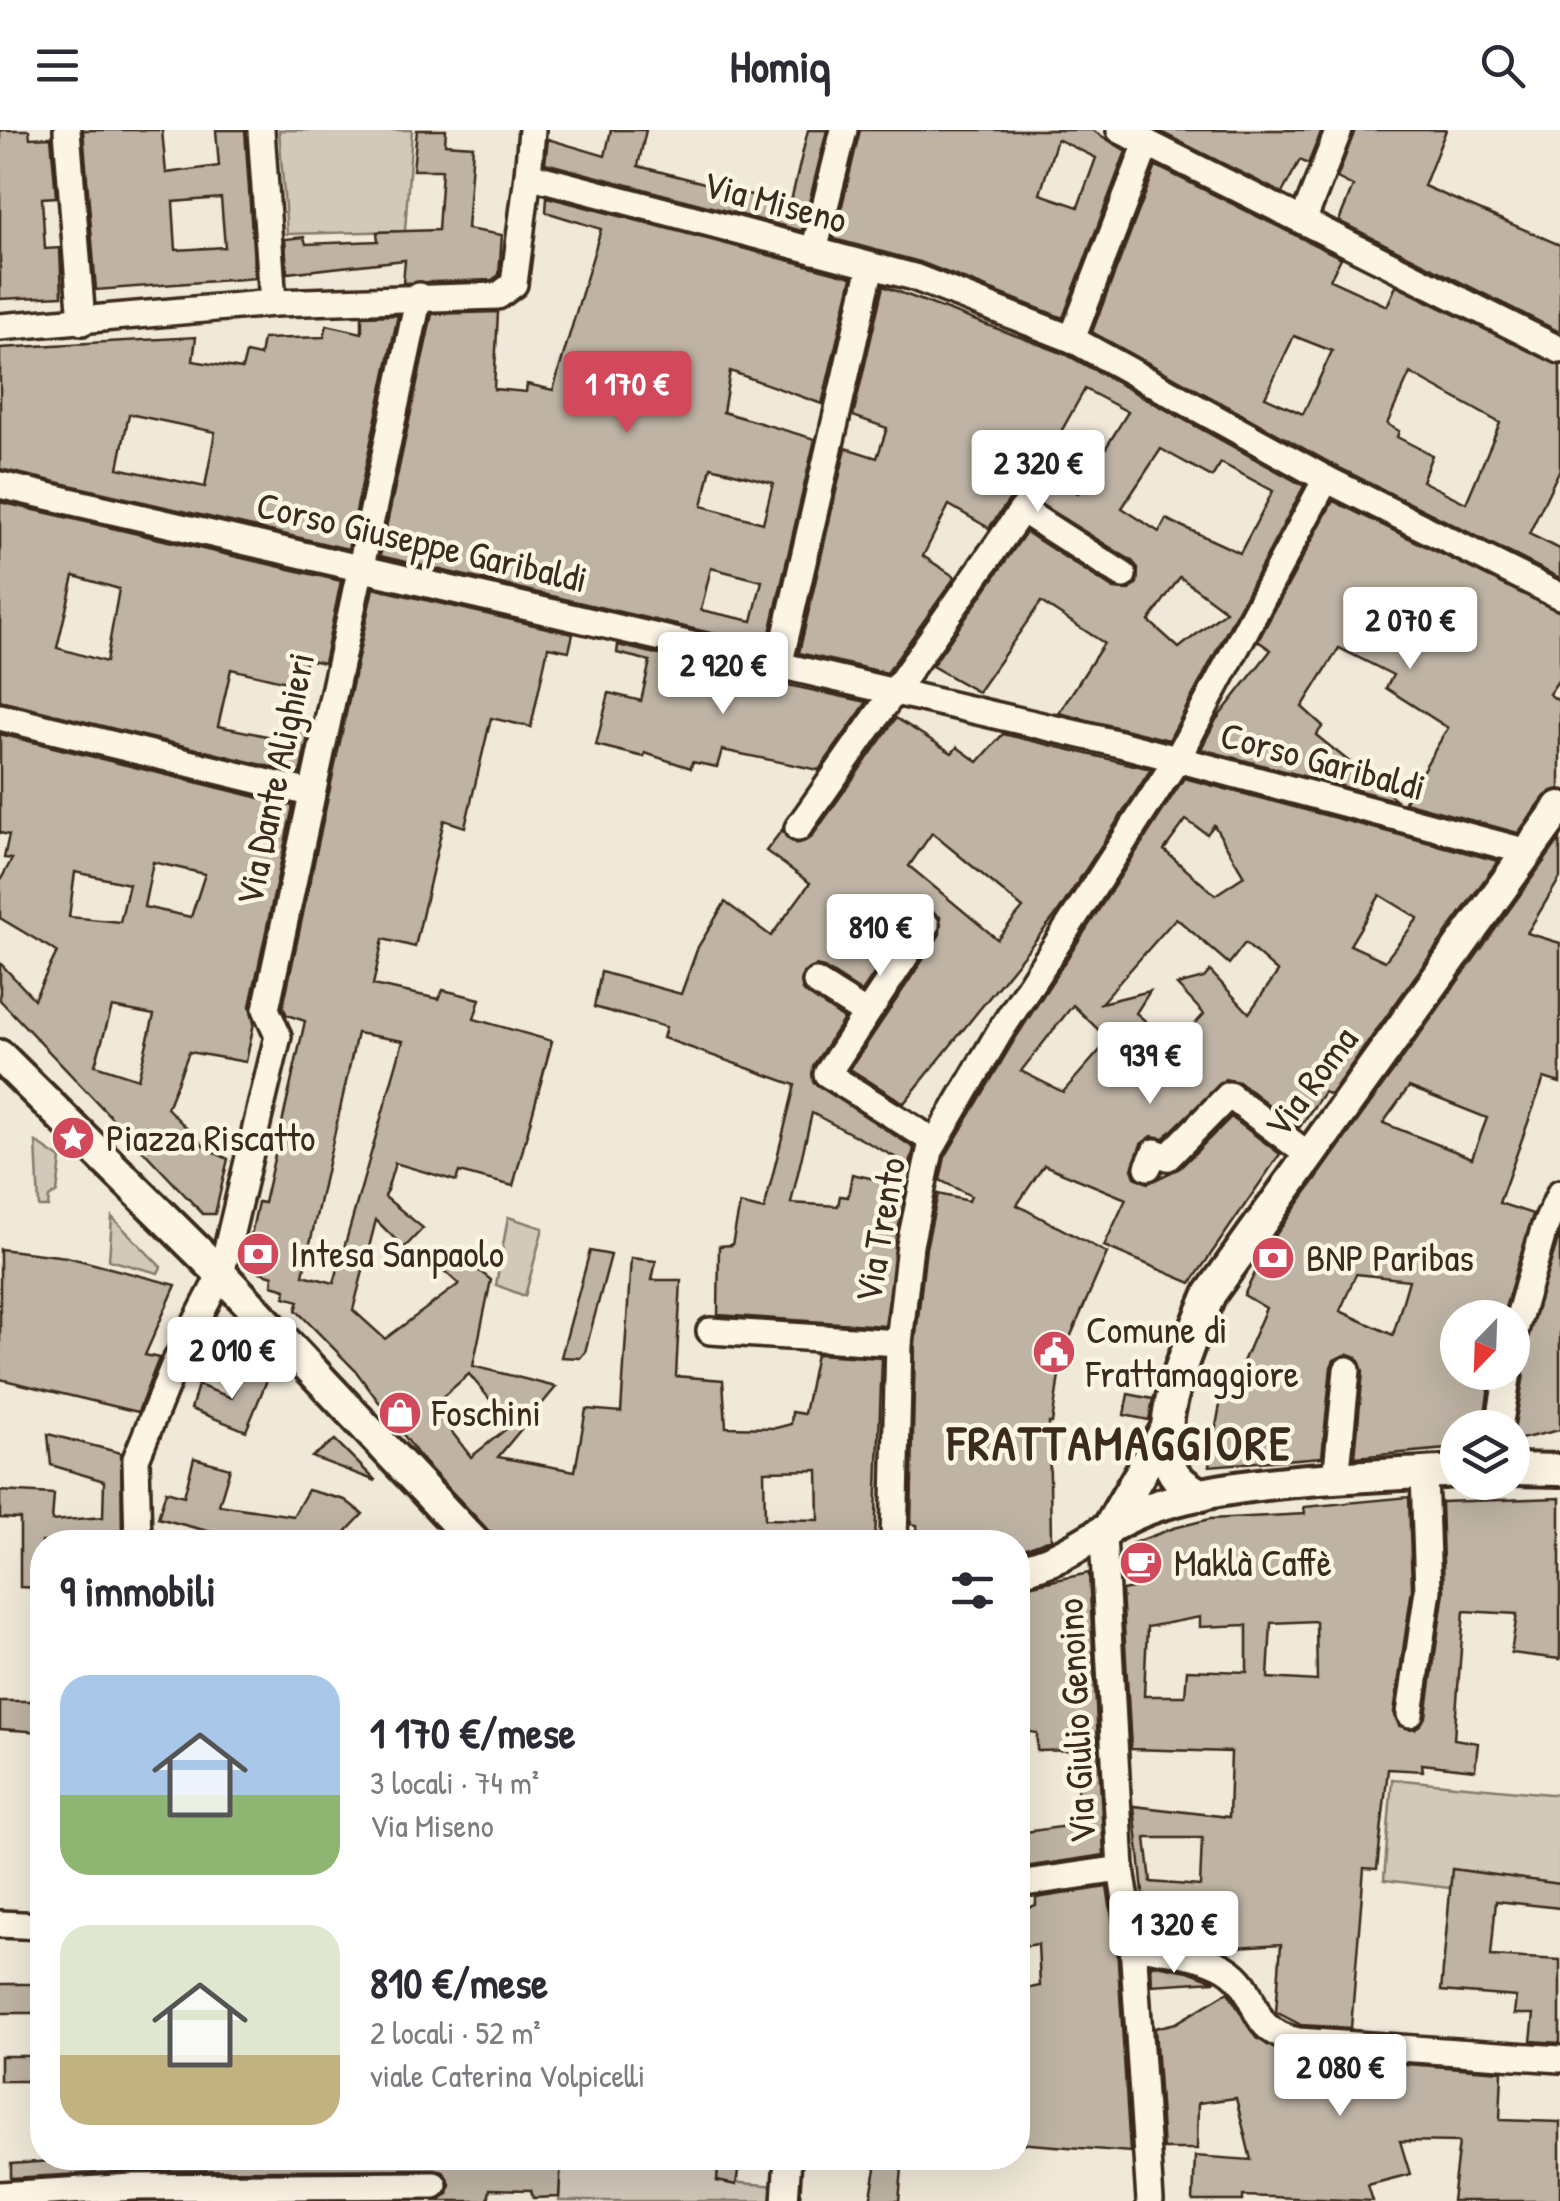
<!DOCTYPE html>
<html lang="it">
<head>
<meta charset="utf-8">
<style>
  :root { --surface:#fff; --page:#f7f7f7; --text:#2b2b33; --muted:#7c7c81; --accent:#d1495b }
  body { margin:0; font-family:"Patrick Hand",sans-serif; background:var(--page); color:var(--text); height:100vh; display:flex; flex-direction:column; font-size:38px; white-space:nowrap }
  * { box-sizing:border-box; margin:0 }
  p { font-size:32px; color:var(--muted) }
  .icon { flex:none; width:55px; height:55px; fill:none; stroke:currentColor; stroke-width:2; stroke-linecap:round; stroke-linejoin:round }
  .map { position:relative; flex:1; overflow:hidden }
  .side { position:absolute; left:30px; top:1400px; width:1000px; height:640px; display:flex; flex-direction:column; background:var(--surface); border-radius:40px; box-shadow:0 10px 40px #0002 }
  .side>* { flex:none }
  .needle { width:65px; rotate:203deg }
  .fabs { position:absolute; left:1440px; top:1170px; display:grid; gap:20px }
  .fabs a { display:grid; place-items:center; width:90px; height:90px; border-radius:50%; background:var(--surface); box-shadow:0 10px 40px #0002; font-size:50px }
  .price { position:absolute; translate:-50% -85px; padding:0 22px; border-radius:10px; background:#fff; color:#222; font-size:32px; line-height:65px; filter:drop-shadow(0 2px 5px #0008) }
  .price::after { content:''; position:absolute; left:50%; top:60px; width:30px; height:22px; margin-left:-15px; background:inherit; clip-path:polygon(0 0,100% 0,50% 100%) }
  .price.selected { background:var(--accent); color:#fff }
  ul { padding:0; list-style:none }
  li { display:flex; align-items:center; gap:30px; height:250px; padding:0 30px }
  li span { display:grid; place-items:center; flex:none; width:280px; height:200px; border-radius:30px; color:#555 }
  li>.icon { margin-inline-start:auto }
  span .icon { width:120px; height:120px; fill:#fffc; stroke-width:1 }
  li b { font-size:42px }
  h2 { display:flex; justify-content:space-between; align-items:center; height:120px; padding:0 30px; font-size:42px }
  header { display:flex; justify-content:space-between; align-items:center; height:130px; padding:0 30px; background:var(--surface); font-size:45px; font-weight:700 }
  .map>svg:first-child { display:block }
</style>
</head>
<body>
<header><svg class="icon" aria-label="menu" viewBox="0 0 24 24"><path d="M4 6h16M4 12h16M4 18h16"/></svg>Homiq<svg class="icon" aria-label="search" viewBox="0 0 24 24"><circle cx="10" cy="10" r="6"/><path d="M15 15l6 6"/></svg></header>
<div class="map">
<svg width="1560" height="2071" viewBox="0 0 1560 2071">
  <rect width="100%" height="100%" fill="#f0e9d9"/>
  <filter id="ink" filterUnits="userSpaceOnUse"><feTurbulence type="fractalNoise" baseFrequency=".01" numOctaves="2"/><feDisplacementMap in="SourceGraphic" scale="20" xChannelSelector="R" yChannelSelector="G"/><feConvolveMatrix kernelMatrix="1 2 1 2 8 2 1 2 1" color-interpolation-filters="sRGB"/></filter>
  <g filter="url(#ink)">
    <g fill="#d2c9ba" stroke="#867a6c" stroke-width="2.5">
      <polygon points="279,0 412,0 405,101 287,104"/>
      <polygon points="36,1012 61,1029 57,1062 49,1068 48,1077 39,1077"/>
      <polygon points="112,1087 161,1137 158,1143 109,1130"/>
      <polygon points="508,1087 543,1098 525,1166 496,1155"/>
      <polygon points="1392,1649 1560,1665 1560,1754 1453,1739 1450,1758 1384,1750"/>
      <polygon points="561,2028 718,2035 717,2051 778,2056 779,2071 559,2071"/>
    </g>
    <g fill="#beb3a4" stroke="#3b2a1e" stroke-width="2.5" fill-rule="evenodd">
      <polygon points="0,0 29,0 30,8 51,7 56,67 42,68 45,119 60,118 62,166 0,169"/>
      <path d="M83 0H162L166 43 219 36 216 0H245L255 148 96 160ZM221 68 225 117 176 120 173 72Z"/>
      <polygon points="417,0 446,0 445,14 473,16 467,99 502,105 499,145 492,150 403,153 405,130 287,143 285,109 304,107 306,114 378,111 377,102 438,100 442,40 413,40"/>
      <polygon points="611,0 646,0 638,36 790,75 808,0 827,0 802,101 545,33 548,9 605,26"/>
      <path d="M860 0H1092L1126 21 1063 188 920 132 834 109ZM1057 9 1096 28 1078 77 1040 64Z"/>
      <polygon points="1157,0 1322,0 1308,34 1300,30 1282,63"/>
      <polygon points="1355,0 1446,0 1424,56 1560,115 1560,202 1339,91 1353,56 1337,48"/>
      <path d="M1156 36 1341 128 1330 150 1387 176 1396 156 1560 236V339L1529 404 1560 419V448L1334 335 1092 202ZM1294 206 1332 221 1303 284 1265 267ZM1410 243 1500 293 1466 373 1422 351 1432 325 1397 307 1399 301 1387 294Z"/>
      <path d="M547 67 852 147 822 274 730 241 723 282 815 309 767 516 380 426 432 184 498 182 494 259 526 262 527 254 553 260 601 99 546 82ZM711 337 773 353 763 393 702 376ZM711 438 762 451 752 491 701 480Z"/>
      <path d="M883 156 1065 224 1304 356 1169 610 1059 583 1104 513 1041 472 978 562 932 536 1026 402 1114 459 1130 460 1137 453 1138 438 1132 431 1024 364 1009 370 989 398 949 375 923 426 955 447 887 543 799 523 846 318 877 328 887 298 853 286ZM1085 259 1128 282 1078 363 1039 341ZM1161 319 1212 347 1221 333 1273 361 1240 423 1166 389 1159 402 1122 378ZM1180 447 1226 481 1179 518 1149 491Z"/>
      <path d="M398 185 348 419 0 339V218L196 207 193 231 242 239 246 223 260 226 263 209 324 207 327 195 362 203V186ZM129 284 215 302 205 357 118 338Z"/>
      <polygon points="1333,371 1560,482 1560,548 1549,564 1560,572 1560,659 1545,666 1518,703 1404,672 1448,598 1386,558 1393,545 1339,518 1302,577 1323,596 1316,605 1398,671 1201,619 1216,590 1271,520 1258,511"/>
      <path d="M0 372 341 451 324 533 306 529 299 555 231 539 218 596 286 610 291 591 310 597 300 644 0 571ZM74 446 119 459 106 532 57 518Z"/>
      <path d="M373 458 573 504 569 521 548 517 531 597 491 588 465 697 444 690 415 817 383 809 373 855 439 869 443 860 480 869 474 889 552 911 513 1056 459 1042 456 1051 395 1033 385 1067 423 1098 404 1118 376 1090 353 1180 385 1209 459 1154 443 1140 455 1122 491 1150 473 1236 556 1257 498 1327 575 1341 586 1279 621 1282 631 1128 656 1131 652 1150H681L676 1246 723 1250 726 1297 776 1298 791 1294 792 1282 804 1284 816 1224 882 1228 875 1412H522L489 1401 423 1331 355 1240 296 1180 299 1171 285 1167 286 1159 272 1155 273 1146 260 1142V1133L246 1129 258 1072 264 1073 305 891 287 885 283 877ZM357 903 403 911 334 1153 303 1145ZM469 1244 511 1295 471 1327 432 1276ZM818 1340 819 1390 765 1389 764 1341Z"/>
      <polygon points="618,515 774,552 867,572 819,640 722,620 717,637 692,632 691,638 645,623 644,627 596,615 609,563 641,571 650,531 617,523"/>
      <path d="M896 588 952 623 957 617 978 632 1003 604 1151 639 1059 781 904 973 850 939 940 804V787L926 779 913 785 862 862 824 838 816 836 803 843 802 860 844 889 813 936V952L914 1018 910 1035 812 983 791 1073 838 1076 840 1066 848 1067 852 1044 906 1056 885 1196 718 1185 719 1116 732 1115 740 1074 764 1080 795 955 663 908 666 897 594 877 601 842 681 864 698 817 725 772 771 806 810 753 766 721 782 700 796 714 811 708ZM932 703 1023 778 997 809 909 736Z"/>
      <path d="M0 604 293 676 250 876 254 893 246 932 189 922 167 978 207 1019 228 1029 215 1084H203L0 870V833L34 869 57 822 0 788V751L12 729 4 728 9 705 0 703ZM153 732 205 744 191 787 144 777ZM75 742 129 754 120 792 69 787ZM112 877 154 885 138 949 95 935Z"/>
      <path d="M1184 648 1498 731 1330 965 1324 962 1299 998 1239 952 1225 949 1164 1008 1152 1006 1141 1014 1132 1039 1135 1047 1148 1053 1180 1038 1231 987 1280 1024 1191 1153 1104 1116 1126 1069 1044 1035 1017 1075 1107 1123 1062 1226 1052 1293H1049L1051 1409 1018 1421V1412H918L917 1395 911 1394 915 1214 926 1118 938 1064 969 1071 971 1066 940 1050 945 1027 1013 912ZM1186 690 1207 704 1214 695 1244 746 1215 765 1164 720ZM1380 765 1418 788 1385 831 1350 815ZM1176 788 1229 834 1245 813 1278 842 1249 883 1210 841 1204 848 1177 855 1204 884 1175 916 1136 883 1150 861 1101 873ZM1073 875 1109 910 1063 962 1021 941Z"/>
      <path d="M1560 709V748L1527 803 1560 813V953L1544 948 1499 1073 1533 1084 1502 1188H1458V1242H1491L1483 1298H1458V1318L1355 1327 1363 1241 1357 1227 1348 1224 1334 1230 1331 1237 1322 1327 1209 1336 1224 1252 1233 1255 1266 1178 1244 1165 1270 1113ZM1409 957 1487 988 1472 1028 1383 993ZM1356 1144 1409 1150 1393 1205 1340 1181Z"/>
      <polygon points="1560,1103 1560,1300 1512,1311 1524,1245 1522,1224"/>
      <polygon points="0,1119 67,1127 176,1155 145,1225 159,1228 138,1282 0,1249"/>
      <polygon points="590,1121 611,1125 585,1222 580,1228 561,1227"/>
      <polygon points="243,1241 267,1250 246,1301 191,1279 198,1255 232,1268"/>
      <polygon points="1128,1264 1153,1269 1149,1290 1124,1285"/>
      <polygon points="48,1304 121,1323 122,1412 42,1412 42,1458 20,1457 20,1389 0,1388 0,1361 54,1364 52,1391 103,1387 104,1351 51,1335"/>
      <polygon points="335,1310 376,1351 312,1327"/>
      <polygon points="194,1328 230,1338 219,1375 293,1386 308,1360 345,1370 363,1384 336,1412 249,1412 158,1388 166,1361 184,1366"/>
      <path d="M1409 1367 1412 1459 1394 1582 1399 1596 1415 1599 1426 1586 1444 1462 1441 1372 1560 1368V1529L1511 1523 1517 1484 1464 1481 1454 1609 1478 1613 1475 1640 1422 1634 1423 1641 1388 1639 1377 1739 1364 1738 1351 1898 1301 1895 1276 1882 1281 1814 1222 1818 1147 1800 1134 1676 1229 1687 1231 1622 1131 1619 1122 1460 1143 1456 1133 1413 1174 1398 1210 1389 1305 1384 1304 1377ZM1200 1487V1497L1247 1495V1542L1187 1540 1185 1566H1144L1147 1497ZM1316 1491 1317 1551 1268 1548 1271 1493ZM1146 1708H1202L1200 1756 1151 1752Z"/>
      <polygon points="1089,1443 1104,1725 1018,1738 1018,1703 1074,1695 1081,1620 1037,1621 1037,1603 1018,1600 1018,1458"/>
      <polygon points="0,1571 42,1571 42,1602 0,1599"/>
      <polygon points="1452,1739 1560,1754 1560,1778 1496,1771 1491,1826 1560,1830 1560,1913 1531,1911 1534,1884 1514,1884 1516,1867 1441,1861"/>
      <polygon points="1107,1757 1117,1816 1130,2022 1018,2013 1018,1866 1025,1866 1025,1859 1040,1856 1038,1814 1018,1817 1018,1782 1036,1775 1036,1768"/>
      <polygon points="1151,1834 1188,1841 1215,1851 1152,1855"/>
      <rect x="0" y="1854" width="42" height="29"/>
      <polygon points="1228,1862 1256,1908 1293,1926 1502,1941 1500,1990 1560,1992 1560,2071 1452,2071 1459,2012 1400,2011 1410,2044 1368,2055 1373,2071 1243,2066 1243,2071 1193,2071 1195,2026 1251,2030 1236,1968 1198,1973 1197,2019 1163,2019 1155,1898 1176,1893"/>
      <rect x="0" y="1926" width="42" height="25"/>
      <polygon points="90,2028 561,2028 559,2067 533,2068 531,2060 490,2059 488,2071 436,2071 448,2064 450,2054 443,2041 434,2039 134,2041 11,2048 11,2034"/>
      <polygon points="719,2028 740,2028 736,2055 717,2051"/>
      <polygon points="878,2028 903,2028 899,2071 870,2071"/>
    </g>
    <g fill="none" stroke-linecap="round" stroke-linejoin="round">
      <g stroke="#3b2a1e" stroke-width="32">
        <g id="minor">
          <polyline points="67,0 82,192"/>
          <polyline points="261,0 273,173"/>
          <polyline points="1120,0 1147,13"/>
          <polyline points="1339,0 1303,91 1560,220"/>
          <polyline points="528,45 532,0"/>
          <polyline points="814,121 844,0"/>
          <polyline points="0,197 273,173 498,166 514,154 528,45 914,147 1072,209 1326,349 1560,466"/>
          <polyline points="1072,209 1147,13 1303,91"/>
          <polyline points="0,355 1120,614 1528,722"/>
          <polyline points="779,536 871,136"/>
          <polyline points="0,587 310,663"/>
          <polyline points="798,698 1022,380 1123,445"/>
          <polyline points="926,795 827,944 935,1012"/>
          <polyline points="816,852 865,883"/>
          <polyline points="1148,1037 1155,1022 1168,1027 1229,965 1307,1024"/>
          <polyline points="710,1201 899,1213"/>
          <polyline points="1512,1211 1544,1099 1560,1063"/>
          <polyline points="1499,1298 1508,1242"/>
          <polyline points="1336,1349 1347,1240"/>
          <polyline points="1103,1406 1121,1739 1133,1814 1150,2071"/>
          <polyline points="138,1412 136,1329 175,1233 221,1144 278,906 266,879 419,166"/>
          <polyline points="894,1412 899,1213 910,1115 930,1021 999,903 1176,631 1326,349"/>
          <polyline points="1410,1584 1428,1460 1424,1344"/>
          <polyline points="1018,1754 1121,1739"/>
          <polyline points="0,1794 42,1796"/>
          <path d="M1133 1814C1162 1821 1199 1823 1225 1838 1265 1862 1241 1898 1298 1911L1560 1929"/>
          <polyline points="0,2065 134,2057 434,2055"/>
          <polyline points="785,2071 788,2028"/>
        </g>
      </g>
      <g stroke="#3b2a1e" stroke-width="38">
        <g id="tertiary">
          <polyline points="0,926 221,1144 474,1412"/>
          <polyline points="1512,1339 1560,1340"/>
          <path d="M1202 1365C1190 1359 1178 1352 1172 1340 1151 1297 1192 1206 1210 1164L1560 677"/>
          <polyline points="1106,1402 1168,1296"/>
          <path d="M1018 1440C1067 1430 1091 1405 1133 1385 1214 1348 1367 1347 1458 1341"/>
        </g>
      </g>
      <use href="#minor" stroke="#fcf5e5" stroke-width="25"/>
      <use href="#tertiary" stroke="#fcf5e5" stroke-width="30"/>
    </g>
  </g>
  <defs>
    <g id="sight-disc" transform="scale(2.25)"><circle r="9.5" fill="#d1495b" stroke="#fcf5e5"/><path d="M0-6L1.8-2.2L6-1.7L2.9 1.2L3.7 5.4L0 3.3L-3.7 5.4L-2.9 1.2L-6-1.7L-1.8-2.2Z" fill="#fff"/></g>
    <g id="bank-disc" transform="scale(2.25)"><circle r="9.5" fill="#d1495b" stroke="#fcf5e5"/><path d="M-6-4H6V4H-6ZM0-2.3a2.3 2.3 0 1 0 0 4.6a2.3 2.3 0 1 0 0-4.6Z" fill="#fff"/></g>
    <g id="civic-disc" transform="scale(2.25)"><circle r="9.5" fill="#d1495b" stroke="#fcf5e5"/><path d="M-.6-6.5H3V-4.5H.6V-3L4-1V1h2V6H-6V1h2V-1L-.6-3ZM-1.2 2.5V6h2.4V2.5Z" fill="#fff"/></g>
    <g id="shop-disc" transform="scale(2.25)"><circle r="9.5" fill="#d1495b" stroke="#fcf5e5"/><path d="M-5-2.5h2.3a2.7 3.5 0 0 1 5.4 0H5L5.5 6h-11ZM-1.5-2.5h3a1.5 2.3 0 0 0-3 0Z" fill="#fff"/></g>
    <g id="cafe-disc" transform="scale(2.25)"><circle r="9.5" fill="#d1495b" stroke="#fcf5e5"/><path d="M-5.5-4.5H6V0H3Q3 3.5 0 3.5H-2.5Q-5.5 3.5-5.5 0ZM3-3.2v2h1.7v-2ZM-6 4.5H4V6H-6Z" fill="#fff"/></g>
  </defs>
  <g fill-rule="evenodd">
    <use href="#sight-disc" x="73" y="1008"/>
    <use href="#bank-disc" x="258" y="1124"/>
    <use href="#bank-disc" x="1273" y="1128"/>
    <use href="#civic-disc" x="1054" y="1222"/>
    <use href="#shop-disc" x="400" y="1283"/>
    <use href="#cafe-disc" x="1141" y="1433"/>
  </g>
  <g text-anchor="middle" stroke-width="9" stroke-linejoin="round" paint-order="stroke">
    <g font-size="38" fill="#3b2a1e" stroke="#fcf5e5">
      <text transform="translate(775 72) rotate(15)" y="13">Via Miseno</text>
      <text transform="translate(422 412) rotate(13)" y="13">Corso Giuseppe Garibaldi</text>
      <text transform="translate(1323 631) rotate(15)" y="13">Corso Garibaldi</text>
      <text transform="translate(275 649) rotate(-78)" y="13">Via Dante Alighieri</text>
      <text transform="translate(1311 952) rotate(-53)" y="13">Via Roma</text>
      <text transform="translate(880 1100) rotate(-80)" y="13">Via Trento</text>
      <text transform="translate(1076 1591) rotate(-93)" y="13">Via Giulio Genoino</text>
    </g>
    <g font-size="38" fill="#3b2a1e" stroke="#fcf5e5" text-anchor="start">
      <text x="106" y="1021">Piazza Riscatto</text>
      <text x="290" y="1137">Intesa Sanpaolo</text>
      <text x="1306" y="1141">BNP Paribas</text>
      <text x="1086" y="1213">Comune di<tspan x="1086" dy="44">Frattamaggiore</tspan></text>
      <text x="432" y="1296">Foschini</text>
      <text x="1174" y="1446">Maklà Caffè</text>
    </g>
    <g font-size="48" font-weight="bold" letter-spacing="2.5" fill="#3b2a1e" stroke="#fcf5e5">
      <text x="1120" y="1330">FRATTAMAGGIORE</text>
    </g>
  </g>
</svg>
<div class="fabs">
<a><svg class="needle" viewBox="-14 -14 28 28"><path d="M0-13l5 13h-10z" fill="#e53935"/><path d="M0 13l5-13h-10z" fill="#7c7c81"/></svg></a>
<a><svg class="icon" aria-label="layers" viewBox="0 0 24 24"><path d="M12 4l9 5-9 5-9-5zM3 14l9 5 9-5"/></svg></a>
</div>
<b class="price selected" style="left:627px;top:306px">1 170 €</b>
<b class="price" style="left:1038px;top:385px">2 320 €</b>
<b class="price" style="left:1410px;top:542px">2 070 €</b>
<b class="price" style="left:723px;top:587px">2 920 €</b>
<b class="price" style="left:880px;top:849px">810 €</b>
<b class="price" style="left:1150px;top:977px">939 €</b>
<b class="price" style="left:232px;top:1272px">2 010 €</b>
<b class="price" style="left:1174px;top:1846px">1 320 €</b>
<b class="price" style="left:1340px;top:1989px">2 080 €</b>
<section class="side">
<h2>9 immobili<svg class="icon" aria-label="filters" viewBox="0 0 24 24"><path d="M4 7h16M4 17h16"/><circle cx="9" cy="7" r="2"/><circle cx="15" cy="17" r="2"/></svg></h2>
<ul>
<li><span style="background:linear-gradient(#a9c7e8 60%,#8fb573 0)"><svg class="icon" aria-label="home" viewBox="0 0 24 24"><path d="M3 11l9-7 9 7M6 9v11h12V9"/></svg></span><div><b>1 170 €/mese</b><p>3 locali · 74 m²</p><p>Via Miseno</p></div></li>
<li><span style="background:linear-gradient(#dfe7d0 65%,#c2b280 0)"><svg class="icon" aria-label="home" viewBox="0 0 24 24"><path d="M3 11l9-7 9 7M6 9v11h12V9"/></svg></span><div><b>810 €/mese</b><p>2 locali · 52 m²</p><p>viale Caterina Volpicelli</p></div></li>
</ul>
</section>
</div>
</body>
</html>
